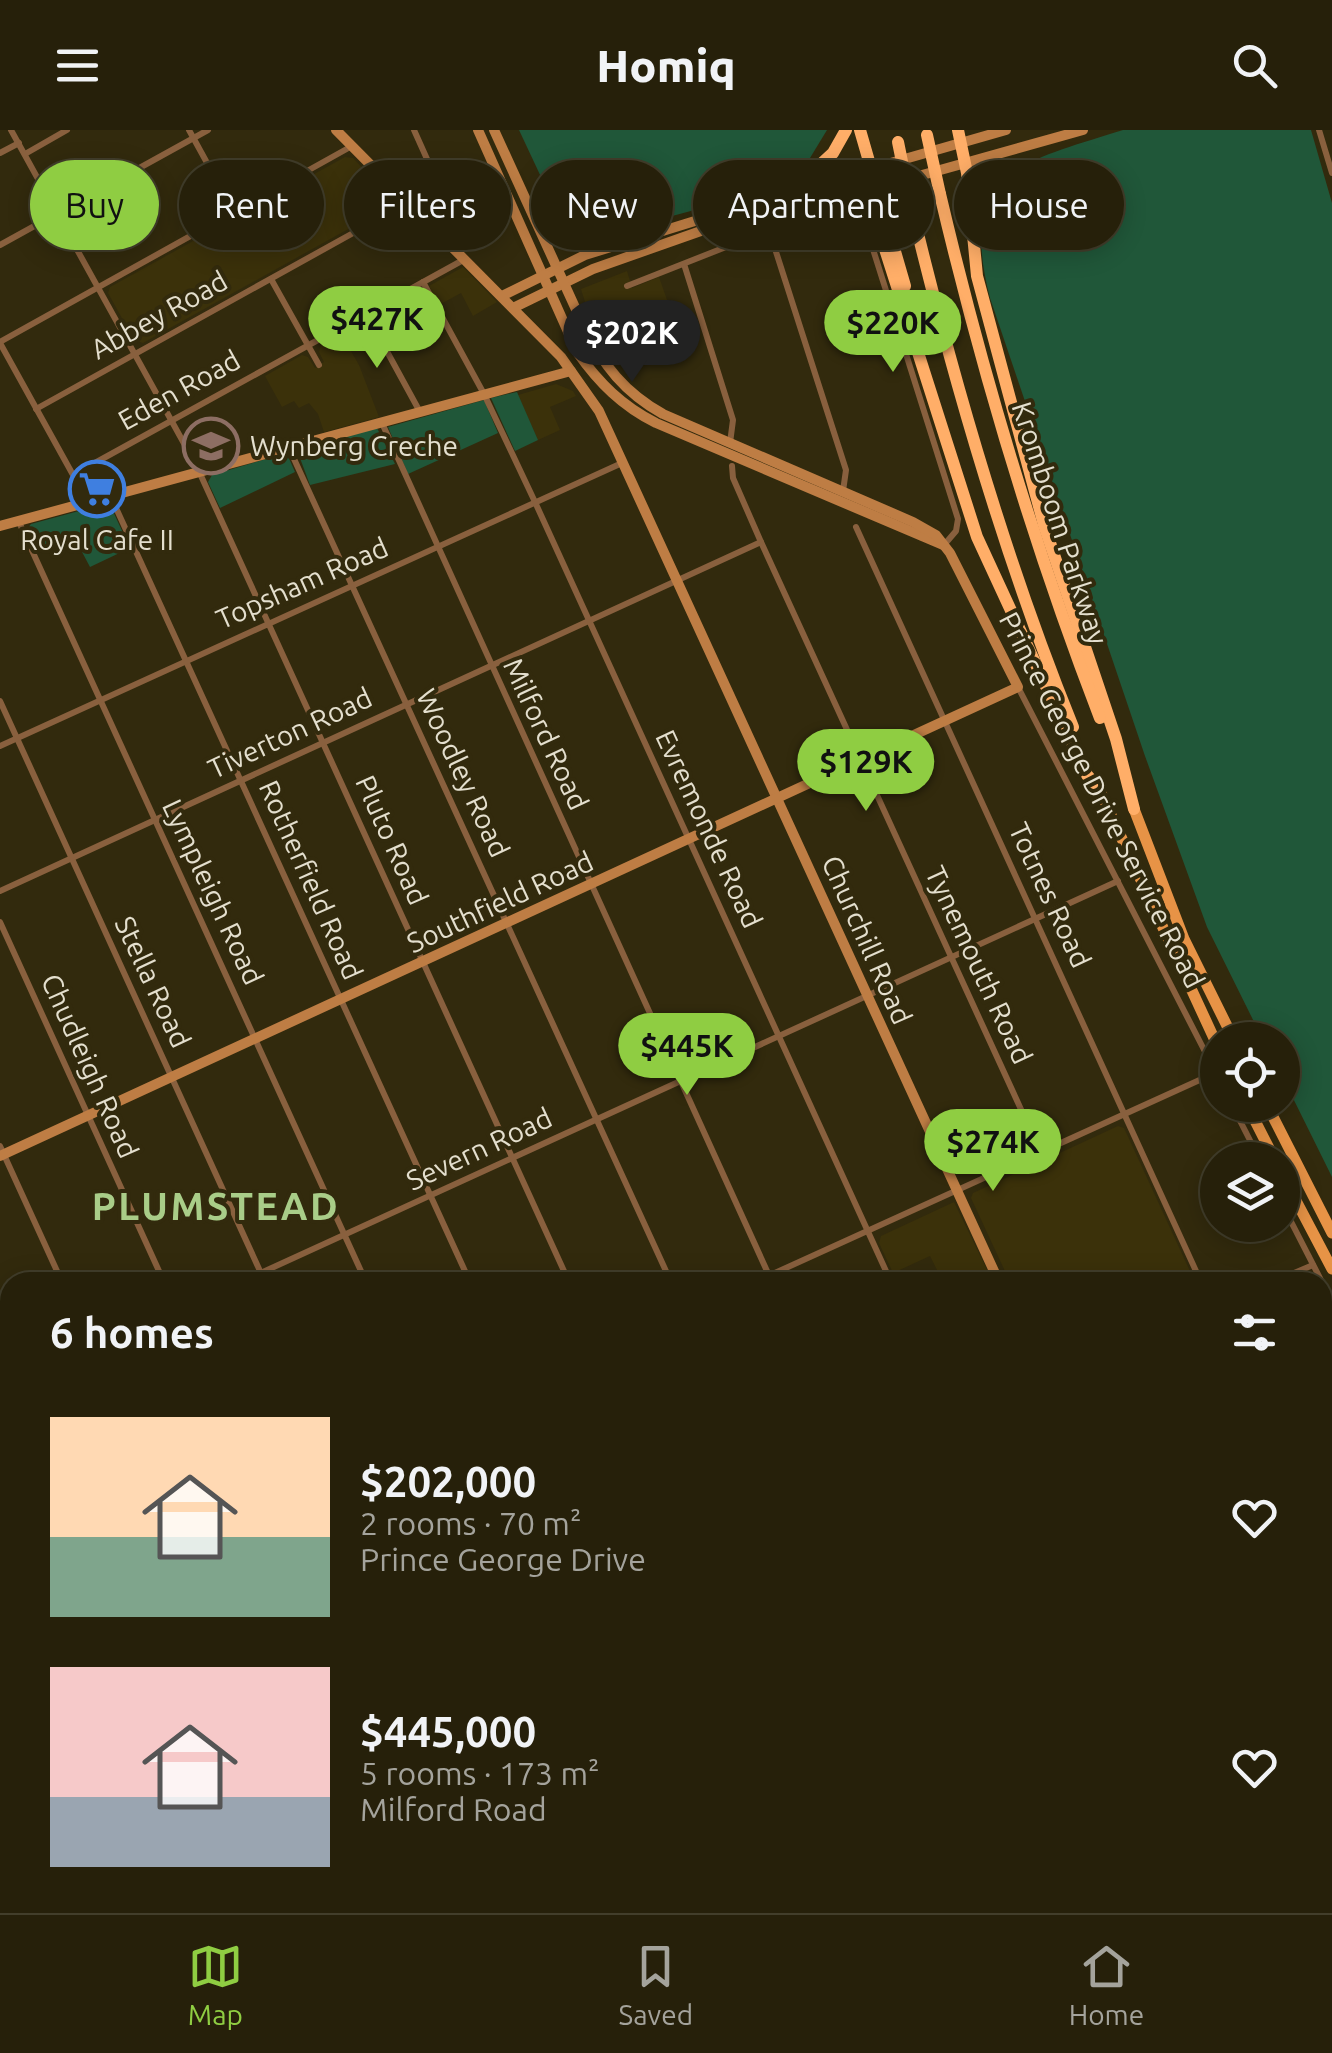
<!DOCTYPE html>
<html lang="en">
<head>
<meta charset="utf-8">
<style>
  :root { --surface:#26200a; --page:#2e2813; --text:#f1f3f6; --muted:#a4a39c; --line:#423e2b; --accent:#8fcd42 }
  body { margin:0; font-family:Ubuntu,sans-serif; background:var(--page); color:var(--text); height:100vh; display:flex; flex-direction:column; font-size:38px; white-space:nowrap }
  * { box-sizing:border-box; margin:0 }
  p { font-size:32px; color:var(--muted) }
  .icon { flex:none; width:55px; height:55px; fill:none; stroke:currentColor; stroke-width:2; stroke-linecap:round; stroke-linejoin:round }
  .map { position:relative; flex:1; overflow:hidden }
  .details { position:absolute; left:0px; top:1142px; width:1332px; height:642px; display:flex; flex-direction:column; background:var(--surface); border-radius:30px 30px 0 0; box-shadow:0 5px 25px #0003,0 0 0 2px var(--line) }
  .details>* { flex:none }
  .top-card { position:absolute; left:30px; top:30px; width:1272px; height:90px; display:flex; gap:20px }
  .buttons { position:absolute; left:1200px; top:892px; display:grid; gap:20px }
  .buttons a { display:grid; place-items:center; width:100px; height:100px; border-radius:50%; background:var(--surface); box-shadow:0 5px 25px #0003,0 0 0 2px var(--line); font-size:50px }
  .price { position:absolute; translate:-50% -85px; padding:0 22px; border-radius:35px; background:var(--accent); color:#111; font-size:32px; line-height:65px; filter:drop-shadow(0 2px 5px #0008) }
  .price::after { content:''; position:absolute; left:50%; top:60px; width:30px; height:22px; margin-left:-15px; background:inherit; clip-path:polygon(0 0,100% 0,50% 100%) }
  .price.active { background:#222; color:#fff }
  ul { padding:0; list-style:none }
  li { display:flex; align-items:center; gap:30px; height:250px; padding:0 50px }
  li span { display:grid; place-items:center; flex:none; width:280px; height:200px; border-radius:0px; color:#555 }
  li>.icon { margin-inline-start:auto }
  span .icon { width:120px; height:120px; fill:#fffc; stroke-width:1 }
  li b { font-size:42px }
  h2 { display:flex; justify-content:space-between; align-items:center; height:120px; padding:0 50px; font-size:42px }
  .tag { padding:0 35px; border-radius:45px; background:var(--surface); box-shadow:0 5px 25px #0003,0 0 0 2px var(--line); font-size:35px; line-height:90px }
  .tag.active { background:var(--accent); color:#111 }
  header { display:flex; justify-content:space-between; align-items:center; height:130px; padding:0 50px; background:var(--surface); font-size:45px; font-weight:800 }
  .tab-bar { display:flex; justify-content:space-around; align-items:center; height:140px; border-top:2px solid var(--line); background:var(--surface); font-size:28px; color:var(--muted) }
  .tab-bar a { display:grid; justify-items:center; gap:5px }
  .tab-bar .active { color:var(--accent) }
  .map>svg:first-child { display:block }
</style>
</head>
<body>
<header><svg class="icon" aria-label="menu" viewBox="0 0 24 24"><path d="M4 6h16M4 12h16M4 18h16"/></svg>Homiq<svg class="icon" aria-label="search" viewBox="0 0 24 24"><circle cx="10" cy="10" r="6"/><path d="M15 15l6 6"/></svg></header>
<div class="map">
<svg width="1332" height="1783" viewBox="0 0 1332 1783">
  <rect width="100%" height="100%" fill="#322a0d"/>
  <g fill="#3b310a">
    <polygon points="345,27 353,28 389,66 388,77 143,213 134,210 108,163 110,157"/>
    <polygon points="93,70 111,102 83,117 67,88 69,84"/>
    <polygon points="463,137 497,172 473,186 461,163 439,175 429,156"/>
    <polygon points="627,141 632,158 659,147 678,201 607,224 589,185 581,159"/>
    <polygon points="341,204 359,235 379,287 324,302 318,284 309,273 299,278 294,271 282,277 265,246 302,225 308,227 315,238 324,232 319,222 321,214"/>
    <polygon points="556,254 573,261 576,266 550,277 560,300 538,310 518,265"/>
    <polygon points="216,292 234,326 208,333 200,331 187,306"/>
    <polygon points="1118,996 1124,998 1195,1152 1010,1152 971,1068 973,1063"/>
    <polygon points="954,1072 993,1152 943,1152 930,1126 893,1143 879,1113 881,1106"/>
  </g>
  <g fill="#205739">
    <polygon points="519,0 827,0 810,28 739,68 572,113"/>
    <path d="M1123 0H1311L1332 73V1047L1283 948 1282 910H1263L1207 797 1145 626 990 168C957 41 1022 32 1123 0Z"/>
    <polygon points="517,262 538,310 515,321 491,268"/>
    <polygon points="484,270 498,303 408,344 388,297"/>
    <polygon points="377,298 395,334 310,355 297,320"/>
    <polygon points="283,324 288,326 295,342 220,378 208,352 212,345"/>
    <polygon points="101,375 111,377 130,418 90,437 72,403 36,420 27,399 31,394"/>
    <polygon points="1323,1171 1332,1190 1332,1286 1323,1291"/>
  </g>
  <g fill="none" stroke-linecap="round" stroke-linejoin="round">
    <g stroke="#89603e" stroke-width="6">
      <polyline points="11,0 197,337 569,1152"/>
      <polyline points="189,0 234,82"/>
      <polyline points="1319,0 1332,43"/>
      <polyline points="0,23 19,13"/>
      <polyline points="25,24 67,0"/>
      <polyline points="398,61 427,29 414,0"/>
      <polyline points="860,78 958,389 956,401 944,415"/>
      <polyline points="769,100 846,340 843,361"/>
      <polyline points="0,115 208,0"/>
      <polyline points="684,134 733,290 730,313"/>
      <polyline points="271,149 319,235"/>
      <polyline points="423,152 484,264 535,372 891,1152"/>
      <polyline points="627,156 769,100 843,76"/>
      <polyline points="366,183 420,282"/>
      <polyline points="0,212 352,16"/>
      <polyline points="0,213 88,372"/>
      <polyline points="36,279 409,72"/>
      <polyline points="382,293 772,1152"/>
      <polyline points="289,318 671,1152"/>
      <polyline points="732,336 733,348 761,412 1041,1023"/>
      <polyline points="73,345 465,129"/>
      <polyline points="111,367 470,1152"/>
      <polyline points="19,392 366,1152"/>
      <polyline points="856,397 1201,1152"/>
      <polyline points="1018,557 1218,947"/>
      <polyline points="0,571 265,1152"/>
      <polyline points="0,616 622,333"/>
      <polyline points="0,761 761,412"/>
      <polyline points="0,792 164,1152"/>
      <polyline points="1232,975 1260,1030"/>
      <polyline points="0,1016 62,1152"/>
      <polyline points="1282,1074 1322,1152"/>
      <polyline points="241,1152 1118,751"/>
      <polyline points="755,1152 1215,943"/>
      <polyline points="1273,1152 1313,1135"/>
      <polyline points="1322,1153 1332,1171"/>
      <polyline points="0,1262 10,1257"/>
      <polyline points="1322,1418 1332,1439"/>
      <polyline points="0,1502 10,1503"/>
      <polyline points="0,1579 10,1580"/>
      <polyline points="1322,1605 1332,1601"/>
      <polyline points="1322,1640 1332,1660"/>
      <polyline points="0,1655 10,1655"/>
      <polyline points="0,1731 10,1732"/>
      <polyline points="140,1775 142,1783"/>
      <polyline points="346,1775 350,1783"/>
      <polyline points="449,1775 453,1783"/>
      <polyline points="550,1775 554,1783"/>
      <polyline points="651,1775 655,1783"/>
      <polyline points="755,1775 758,1783"/>
      <polyline points="854,1775 858,1783"/>
      <polyline points="1056,1775 1060,1783"/>
      <polyline points="1175,1775 1179,1783"/>
      <polyline points="43,1783 43,1775"/>
      <polyline points="223,1783 241,1775"/>
      <polyline points="934,1783 952,1775"/>
    </g>
    <g stroke="#be7d44" stroke-width="10">
      <polyline points="336,0 561,227 599,281 999,1152"/>
      <path d="M478 0 577 222C599 253 622 276 656 293L943 415"/>
      <polyline points="751,73 1006,0"/>
      <polyline points="502,166 585,125 711,86"/>
      <polyline points="513,178 593,139 715,96 858,63 1083,0"/>
      <polyline points="0,396 571,241"/>
      <path d="M0 1026 1018 557 950 423 936 405 913 392 663 284C625 263 603 235 584 197L494 0"/>
      <polyline points="1322,1371 1332,1367"/>
      <polyline points="1283,1775 1287,1783"/>
      <polyline points="418,1783 435,1775"/>
    </g>
    <g stroke="#e79346" stroke-width="11">
      <polyline points="1099,659 1218,917"/>
      <polyline points="1134,679 1184,809 1234,910"/>
      <polyline points="1247,975 1275,1030"/>
      <polyline points="1267,975 1332,1103"/>
      <polyline points="1282,1044 1332,1139"/>
    </g>
    <g stroke="#ffae68" stroke-width="12">
      <polyline points="860,0 905,156"/>
      <polyline points="958,0 967,43 977,146 1044,395 1116,609 1134,679"/>
      <polyline points="858,63 869,69 977,407 1087,645 1099,659"/>
      <path d="M940 64C982 242 1034 417 1100 588"/>
      <path d="M910 71C953 250 1004 427 1073 597"/>
      <polyline points="706,88 820,35 833,23 846,0"/>
    </g>
    <g stroke="#ffae68" stroke-width="12">
      <polyline points="927,5 940,64"/>
      <polyline points="898,12 910,71"/>
    </g>
  </g>
  <defs>
    <g id="school-ring" transform="scale(2.875)"><circle r="9.5" fill="#322a0d" stroke="#8d6e63" stroke-width="1.5"/><path d="M0-5L7-2L0 1L-7-2ZM-4 1L0 2.5L4 1V4Q0 6-4 4Z" fill="#8d6e63"/></g>
    <g id="supermarket-ring" transform="scale(2.875)"><circle r="9.5" fill="#322a0d" stroke="#3f7fe0" stroke-width="1.5"/><path d="M-6-5.5h2.5l.6 2H6L4.5 2H-2.5L-4.4-4H-6ZM-1.5 3.2a1.3 1.3 0 1 0 .1 0ZM3 3.2a1.3 1.3 0 1 0 .1 0Z" fill="#3f7fe0"/></g>
  </defs>
  <g fill-rule="evenodd">
    <use href="#school-ring" x="211" y="316"/>
    <use href="#supermarket-ring" x="97" y="359"/>
  </g>
  <g text-anchor="middle" stroke-width="8" stroke-linejoin="round" paint-order="stroke">
    <g font-size="28" fill="#e4dfce" stroke="#322a0d">
      <text transform="translate(159 185) rotate(-29)" y="10">Abbey Road</text>
      <text transform="translate(179 260) rotate(-29)" y="10">Eden Road</text>
      <text transform="translate(1060 393) rotate(72)" y="10">Kromboom Parkway</text>
      <text transform="translate(302 453) rotate(-24)" y="10">Topsham Road</text>
      <text transform="translate(290 603) rotate(-25)" y="10">Tiverton Road</text>
      <text transform="translate(546 604) rotate(65)" y="10">Milford Road</text>
      <text transform="translate(463 643) rotate(65)" y="10">Woodley Road</text>
      <text transform="translate(1102 670) rotate(63)" y="10">Prince George Drive Service Road</text>
      <text transform="translate(709 699) rotate(65)" y="10">Evremonde Road</text>
      <text transform="translate(392 710) rotate(66)" y="10">Pluto Road</text>
      <text transform="translate(311 750) rotate(66)" y="10">Rotherfield Road</text>
      <text transform="translate(213 762) rotate(65)" y="10">Lympleigh Road</text>
      <text transform="translate(1050 765) rotate(65)" y="10">Totnes Road</text>
      <text transform="translate(500 772) rotate(-25)" y="10">Southfield Road</text>
      <text transform="translate(867 810) rotate(66)" y="10">Churchill Road</text>
      <text transform="translate(979 835) rotate(65)" y="10">Tynemouth Road</text>
      <text transform="translate(153 852) rotate(65)" y="10">Stella Road</text>
      <text transform="translate(90 936) rotate(66)" y="10">Chudleigh Road</text>
      <text transform="translate(479 1019) rotate(-25)" y="10">Severn Road</text>
    </g>
    <g font-size="28" fill="#e4dfce" stroke="#322a0d" text-anchor="start">
      <text x="250" y="326">Wynberg Creche</text>
      <text x="97" y="420" text-anchor="middle">Royal Cafe II</text>
    </g>
    <g font-size="38" font-weight="bold" letter-spacing="2.5" fill="#a9cd88" stroke="#322a0d">
      <text x="216" y="1090">PLUMSTEAD</text>
    </g>
  </g>
</svg>
<div class="buttons">
<a><svg class="icon" aria-label="locate" viewBox="0 0 24 24"><circle cx="12" cy="12" r="6"/><path d="M12 2v4M12 18v4M2 12h4M18 12h4"/></svg></a>
<a><svg class="icon" aria-label="layers" viewBox="0 0 24 24"><path d="M12 4l9 5-9 5-9-5zM3 14l9 5 9-5"/></svg></a>
</div>
<b class="price" style="left:377px;top:241px">$427K</b>
<b class="price" style="left:893px;top:245px">$220K</b>
<b class="price active" style="left:632px;top:255px">$202K</b>
<b class="price" style="left:866px;top:684px">$129K</b>
<b class="price" style="left:687px;top:968px">$445K</b>
<b class="price" style="left:993px;top:1064px">$274K</b>
<div class="top-card">
<a class="tag active">Buy</a>
<a class="tag">Rent</a>
<a class="tag">Filters</a>
<a class="tag">New</a>
<a class="tag">Apartment</a>
<a class="tag">House</a>
</div>
<section class="details">
<h2>6 homes<svg class="icon" aria-label="filters" viewBox="0 0 24 24"><path d="M4 7h16M4 17h16"/><circle cx="9" cy="7" r="2"/><circle cx="15" cy="17" r="2"/></svg></h2>
<ul>
<li><span style="background:linear-gradient(#ffd9b3 60%,#7fa58c 0)"><svg class="icon" aria-label="home" viewBox="0 0 24 24"><path d="M3 11l9-7 9 7M6 9v11h12V9"/></svg></span><div><b>$202,000</b><p>2 rooms · 70 m²</p><p>Prince George Drive</p></div><svg class="icon" aria-label="heart" viewBox="0 0 24 24"><path d="M12 20l-8-8c-3-5 5-10 8-4 3-6 11-1 8 4z"/></svg></li>
<li><span style="background:linear-gradient(#f6c9c9 65%,#9aa5b1 0)"><svg class="icon" aria-label="home" viewBox="0 0 24 24"><path d="M3 11l9-7 9 7M6 9v11h12V9"/></svg></span><div><b>$445,000</b><p>5 rooms · 173 m²</p><p>Milford Road</p></div><svg class="icon" aria-label="heart" viewBox="0 0 24 24"><path d="M12 20l-8-8c-3-5 5-10 8-4 3-6 11-1 8 4z"/></svg></li>
</ul>
</section>
</div>
<nav class="tab-bar">
<a class="active"><svg class="icon" aria-label="map" viewBox="0 0 24 24"><path d="M3 6l6-2 6 2 6-2v14l-6 2-6-2-6 2zM9 4v14M15 6v14"/></svg>Map</a>
<a><svg class="icon" aria-label="saved" viewBox="0 0 24 24"><path d="M7 4h10v16l-5-4-5 4z"/></svg>Saved</a>
<a><svg class="icon" aria-label="home" viewBox="0 0 24 24"><path d="M3 11l9-7 9 7M6 9v11h12V9"/></svg>Home</a>
</nav>
</body>
</html>
